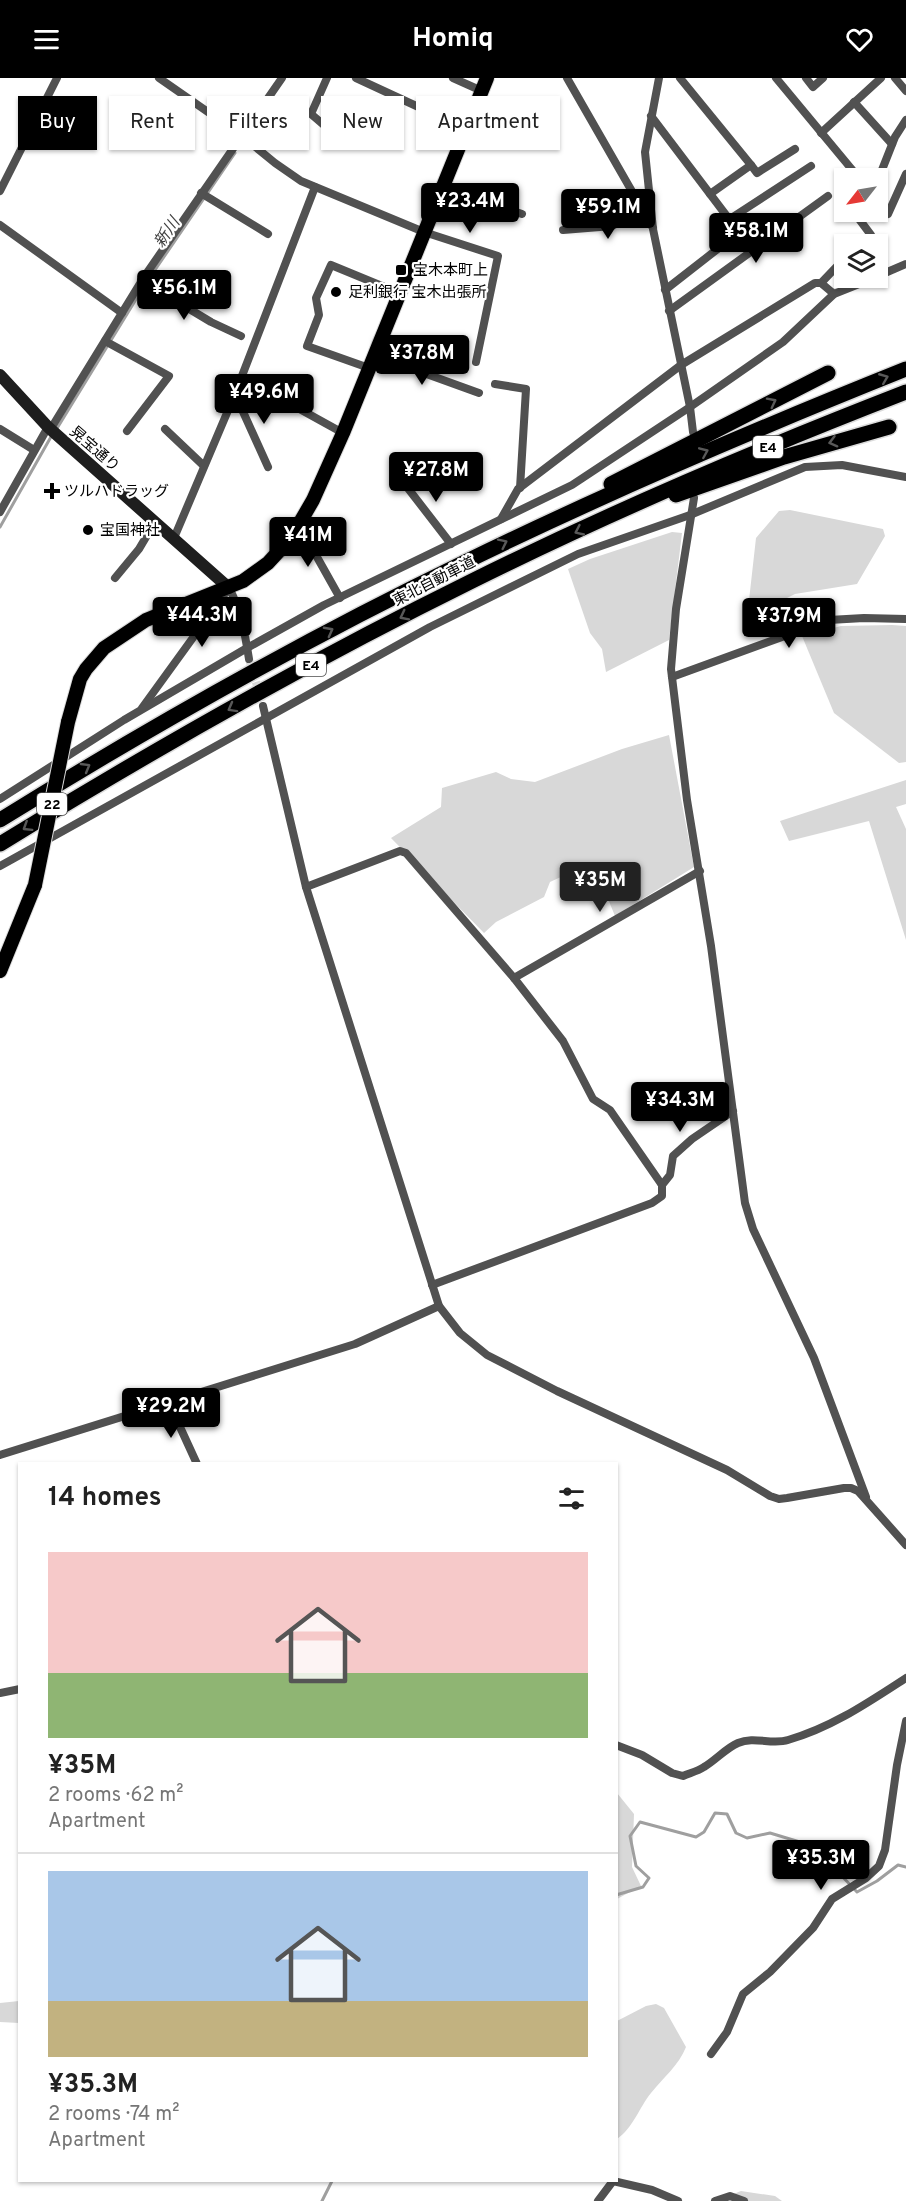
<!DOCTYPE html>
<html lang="en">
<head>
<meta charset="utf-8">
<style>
  :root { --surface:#fff; --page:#f2f2f2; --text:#222; --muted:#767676; --line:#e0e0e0; --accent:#000 }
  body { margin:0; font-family:Overpass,"Noto Sans JP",sans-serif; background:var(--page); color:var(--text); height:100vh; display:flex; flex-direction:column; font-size:22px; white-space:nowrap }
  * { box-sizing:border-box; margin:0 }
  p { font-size:20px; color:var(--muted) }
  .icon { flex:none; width:33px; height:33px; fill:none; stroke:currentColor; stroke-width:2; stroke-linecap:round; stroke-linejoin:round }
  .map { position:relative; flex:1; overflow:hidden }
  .side { position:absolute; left:18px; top:1384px; width:600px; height:720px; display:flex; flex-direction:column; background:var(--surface); border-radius:0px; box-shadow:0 2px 4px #0004 }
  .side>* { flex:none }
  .top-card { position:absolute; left:18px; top:18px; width:600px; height:54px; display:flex; gap:12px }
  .needle { width:39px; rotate:239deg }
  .tools { position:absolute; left:834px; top:90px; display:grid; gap:12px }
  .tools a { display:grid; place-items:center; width:54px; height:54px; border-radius:0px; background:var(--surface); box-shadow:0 2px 4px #0004; font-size:30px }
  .price { position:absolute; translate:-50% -51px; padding:0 14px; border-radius:6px; background:var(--accent); color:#fff; font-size:20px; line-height:39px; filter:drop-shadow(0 2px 3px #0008) }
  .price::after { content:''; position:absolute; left:50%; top:36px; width:18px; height:14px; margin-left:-9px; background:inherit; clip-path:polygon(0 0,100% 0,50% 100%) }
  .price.on { background:#222; color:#fff }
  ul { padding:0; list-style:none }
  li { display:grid; align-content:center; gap:12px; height:318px; padding:0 30px }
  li+li { border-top:2px solid var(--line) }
  li span { display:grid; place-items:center; height:186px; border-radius:0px; color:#555 }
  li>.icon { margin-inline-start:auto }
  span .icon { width:108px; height:108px; fill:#fffc; stroke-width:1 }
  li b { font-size:26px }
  h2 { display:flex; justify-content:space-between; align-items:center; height:72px; padding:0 30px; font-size:26px }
  .chip { padding:0 21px; border-radius:0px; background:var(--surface); box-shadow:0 2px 4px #0004; font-size:21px; line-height:54px }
  .chip.on { background:var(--accent); color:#fff }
  header { display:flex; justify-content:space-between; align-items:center; height:78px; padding:0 30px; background:var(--accent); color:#fff; font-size:27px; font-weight:700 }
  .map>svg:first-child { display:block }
</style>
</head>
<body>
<header><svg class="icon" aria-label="menu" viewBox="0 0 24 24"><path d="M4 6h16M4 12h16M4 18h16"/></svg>Homiq<svg class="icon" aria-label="heart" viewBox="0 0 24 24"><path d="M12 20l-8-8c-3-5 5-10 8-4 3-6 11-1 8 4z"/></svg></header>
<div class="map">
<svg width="906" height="2123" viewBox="0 0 906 2123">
  <rect width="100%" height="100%" fill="#fff"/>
  <g fill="#d8d8d8">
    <polygon points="790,432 883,451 885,458 857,506 795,516 747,540 756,460 779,433"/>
    <polygon points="672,454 682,455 669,562 606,594 602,571 590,555 568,491 590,481"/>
    <polygon points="892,547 906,548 906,684 899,685 834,635 802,558 841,548"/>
    <polygon points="669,657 694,789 615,838 593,784 550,804 544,819 496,844 484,855 391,760 441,729 442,710 496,694 511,701 535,704 622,671"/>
    <polygon points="906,702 906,726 896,729 906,751 906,862 869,743 789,763 780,743"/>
    <polygon points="617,1715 634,1736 632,1789 641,1808 617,1821"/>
    <polygon points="19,1923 19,1945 0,1944 0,1925"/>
    <path d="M656 1926 664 1930 686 1969C679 1987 663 2000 651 2015 639 2030 633 2050 617 2061V1943L646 1928Z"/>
    <polygon points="741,2113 775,2118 782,2123 716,2123"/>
  </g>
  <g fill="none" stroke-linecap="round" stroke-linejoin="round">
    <g stroke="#9f9f9f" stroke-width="3">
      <polyline points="56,352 146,205 235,75"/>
      <polyline points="0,449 52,357"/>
      <polyline points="616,1817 643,1809 649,1800 636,1788 630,1758 640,1744 696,1759 704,1754 715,1735 727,1736 736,1755 747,1760 770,1755 823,1771 836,1781 838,1794 857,1814 877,1803 898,1787 906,1789"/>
      <polyline points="322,2123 332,2103"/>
    </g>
    <polyline stroke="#d9d9d9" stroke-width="8" stroke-dasharray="8 4" stroke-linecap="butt" points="249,581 263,628"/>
    <g stroke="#dbdbdb" stroke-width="16">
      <g id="primary">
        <polyline points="68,644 80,601 86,591 104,570 146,542 243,503 268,485 291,460 313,422 343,355 487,0"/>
        <polyline points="0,893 35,807"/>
      </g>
    </g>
    <g stroke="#dbdbdb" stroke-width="18">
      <g id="highway">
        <polyline points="611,406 828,295"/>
        <polyline points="676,417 784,379 889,349"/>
        <path d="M0 742C150 649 304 562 463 485 608 414 756 351 906 291"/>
        <path d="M0 766C153 672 310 583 472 503 613 433 759 371 906 314"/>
      </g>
    </g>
    <g stroke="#515151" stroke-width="8">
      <polyline points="159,0 241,57 275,85 301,103 424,154 498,178 476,284"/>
      <polyline points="356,0 466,51"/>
      <polyline points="453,0 482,13"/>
      <polyline points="567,0 653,150"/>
      <polyline points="659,0 645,74 653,151 690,329 693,354"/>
      <polyline points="680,0 751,87 710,116"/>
      <polyline points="776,0 859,100"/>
      <polyline points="806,0 813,9 823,0"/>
      <polyline points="895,0 906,13"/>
      <polyline points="854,24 892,66"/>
      <polyline points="651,38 729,141"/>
      <polyline points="325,48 311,36 327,0"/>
      <polyline points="821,55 881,0"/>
      <polyline points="751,87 757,95 795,71"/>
      <polyline points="878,102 895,59 906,42"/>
      <polyline points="443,109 522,136"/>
      <polyline points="0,113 57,0"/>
      <polyline points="201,115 268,156"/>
      <polyline points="878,123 888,136 906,96"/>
      <polyline points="859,141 871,157 860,166"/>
      <polyline points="0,147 122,235"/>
      <polyline points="563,152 612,148 641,132"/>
      <polyline points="878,198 906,186"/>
      <polyline points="141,202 211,244 241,258"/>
      <polyline points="821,205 844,181"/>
      <polyline points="665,212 724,166 719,148 811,88"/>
      <polyline points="669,233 828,118"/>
      <polyline points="105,263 169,298 127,353"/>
      <polyline points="374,277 479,315"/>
      <polyline points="369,290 307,268 319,237 316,220 331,187 399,215"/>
      <polyline points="495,306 526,311 520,410"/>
      <polyline points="267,313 343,355"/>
      <polyline points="235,316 268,389"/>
      <polyline points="0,351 34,372"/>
      <polyline points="165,351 204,388"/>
      <polyline points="50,352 144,199 282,0"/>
      <polyline points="400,400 451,466"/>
      <polyline points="694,420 676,531 671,591 687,722 711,868 745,1125 753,1151 814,1280 866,1419"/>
      <polyline points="0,434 48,349"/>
      <polyline points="501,441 518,411 681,287 815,205 821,205 834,216"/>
      <polyline points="299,447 340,520"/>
      <polyline points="174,460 235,316 315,109"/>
      <polyline points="115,500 139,471 155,444"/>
      <polyline points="672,599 829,542 864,540 906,541"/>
      <polyline points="263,628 306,809 439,1228 460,1255 487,1277 557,1313 727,1392 770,1418 779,1421 787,1420 844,1410 851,1410 858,1413 906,1467"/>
      <path d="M142 630 229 510C241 532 245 556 249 581"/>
      <polyline points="0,721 124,642 247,570 324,527 572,407 690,329 783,264 834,216 874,200"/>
      <polyline points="0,788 430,549 578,476 690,437 805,389 842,387 906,399"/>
      <polyline points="306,809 400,773 406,775 514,900 563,963 593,1021 610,1032 662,1107 662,1118 652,1125 432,1207"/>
      <polyline points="514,900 700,793"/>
      <polyline points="662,1107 670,1097 673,1078 692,1061 733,1033"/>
      <polyline points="169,1325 197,1386"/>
      <polyline points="0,1377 355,1266 439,1228"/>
      <polyline points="0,1615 20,1611"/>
      <path d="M616 1667 642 1677 672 1695 683 1698C690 1695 698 1693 704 1689 716 1682 726 1670 738 1665 754 1658 772 1667 788 1662 831 1650 869 1624 906 1600"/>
      <polyline points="711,1976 727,1954 743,1916 770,1894 813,1850 832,1821 866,1800 879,1788 885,1772 897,1687 906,1643"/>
      <polyline points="598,2123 613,2103 652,2112 678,2123"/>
      <polyline points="715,2123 730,2118 744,2123"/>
    </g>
    <polyline stroke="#1e1e1e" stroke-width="12" points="0,297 48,349 229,510"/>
    <use href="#primary" stroke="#000" stroke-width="14"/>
    <use href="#highway" stroke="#000" stroke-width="15"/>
    <g stroke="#dbdbdb" stroke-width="16" stroke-linecap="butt">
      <polyline id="primary-bridge" points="35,807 68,644"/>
    </g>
    <use href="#primary-bridge" stroke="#000" stroke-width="14"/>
  </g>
  <defs><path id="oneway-chevron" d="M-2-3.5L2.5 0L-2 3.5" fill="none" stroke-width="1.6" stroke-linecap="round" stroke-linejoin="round" transform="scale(1.5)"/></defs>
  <g stroke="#595959">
    <use href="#oneway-chevron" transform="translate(884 300) rotate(-22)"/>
    <use href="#oneway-chevron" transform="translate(772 324) rotate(-27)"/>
    <use href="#oneway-chevron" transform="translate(833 364) rotate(165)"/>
    <use href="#oneway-chevron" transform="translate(704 374) rotate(-23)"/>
    <use href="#oneway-chevron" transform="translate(579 453) rotate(155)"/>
    <use href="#oneway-chevron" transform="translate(503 465) rotate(-26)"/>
    <use href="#oneway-chevron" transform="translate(404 538) rotate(153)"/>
    <use href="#oneway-chevron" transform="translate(329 553) rotate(-28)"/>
    <use href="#oneway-chevron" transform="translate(232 630) rotate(151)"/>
    <use href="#oneway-chevron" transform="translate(86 689) rotate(-30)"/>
    <use href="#oneway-chevron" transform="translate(27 749) rotate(148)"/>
  </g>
  <g fill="#000" stroke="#fff" stroke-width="2">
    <rect x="395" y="186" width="12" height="12" rx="3"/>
    <circle cx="336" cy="214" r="6"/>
    <path d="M49 404h6v6h6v6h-6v6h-6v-6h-6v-6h6z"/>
    <circle cx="88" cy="452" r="6"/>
  </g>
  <g text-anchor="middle" stroke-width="4.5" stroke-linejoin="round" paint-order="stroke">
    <g fill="#fff" stroke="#4c4c4c" stroke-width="1.5">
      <rect x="753" y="358" width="30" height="22" rx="4.5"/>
      <rect x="296" y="576" width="30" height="22" rx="4.5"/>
      <rect x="37" y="715" width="30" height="22" rx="4.5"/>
    </g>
    <g font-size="14" font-weight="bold" fill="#000">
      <text x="768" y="374">E4</text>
      <text x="311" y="592">E4</text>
      <text x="52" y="731">22</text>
    </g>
    <g font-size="15" fill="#000" stroke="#fff" text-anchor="start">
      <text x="413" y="197">宝木本町上</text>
      <text x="348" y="219">足利銀行 宝木出張所</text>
      <text x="64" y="418">ツルハドラッグ</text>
      <text x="100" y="457">宝国神社</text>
    </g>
    <g font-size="15" fill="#000" stroke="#fff">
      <text transform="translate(95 371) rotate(41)" y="5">晃宝通り</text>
      <text transform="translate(434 503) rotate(-27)" y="5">東北自動車道</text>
    </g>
    <g font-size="16" font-style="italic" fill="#404040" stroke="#fff">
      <text transform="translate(166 154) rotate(-56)" y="6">新川</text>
    </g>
  </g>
</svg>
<div class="tools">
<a><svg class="needle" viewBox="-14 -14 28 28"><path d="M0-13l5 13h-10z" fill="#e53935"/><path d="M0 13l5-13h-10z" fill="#767676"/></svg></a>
<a><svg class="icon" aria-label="layers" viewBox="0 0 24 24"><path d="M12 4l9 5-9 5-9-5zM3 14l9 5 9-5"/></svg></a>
</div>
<b class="price" style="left:470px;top:156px">¥23.4M</b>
<b class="price" style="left:608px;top:162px">¥59.1M</b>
<b class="price" style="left:756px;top:186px">¥58.1M</b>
<b class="price" style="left:184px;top:243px">¥56.1M</b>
<b class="price" style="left:422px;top:308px">¥37.8M</b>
<b class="price" style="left:264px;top:347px">¥49.6M</b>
<b class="price" style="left:436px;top:425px">¥27.8M</b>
<b class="price" style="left:308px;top:490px">¥41M</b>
<b class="price" style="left:202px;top:570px">¥44.3M</b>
<b class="price" style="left:789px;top:571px">¥37.9M</b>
<b class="price on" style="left:600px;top:835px">¥35M</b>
<b class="price" style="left:680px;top:1055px">¥34.3M</b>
<b class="price" style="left:171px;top:1361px">¥29.2M</b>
<b class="price" style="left:821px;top:1813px">¥35.3M</b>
<div class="top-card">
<a class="chip on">Buy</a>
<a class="chip">Rent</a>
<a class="chip">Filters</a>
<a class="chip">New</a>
<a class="chip">Apartment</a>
</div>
<section class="side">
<h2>14 homes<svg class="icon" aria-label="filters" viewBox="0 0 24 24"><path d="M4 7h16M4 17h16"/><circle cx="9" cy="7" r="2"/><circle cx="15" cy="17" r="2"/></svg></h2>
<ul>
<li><span style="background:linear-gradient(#f6c9c9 65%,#8fb573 0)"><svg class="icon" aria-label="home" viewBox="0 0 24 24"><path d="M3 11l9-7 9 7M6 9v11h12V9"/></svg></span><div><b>¥35M</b><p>2 rooms · 62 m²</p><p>Apartment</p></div></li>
<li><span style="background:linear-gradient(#a9c7e8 70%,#c2b280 0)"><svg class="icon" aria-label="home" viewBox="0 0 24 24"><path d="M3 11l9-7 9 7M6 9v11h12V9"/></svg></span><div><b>¥35.3M</b><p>2 rooms · 74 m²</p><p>Apartment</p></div></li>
</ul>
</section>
</div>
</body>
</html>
